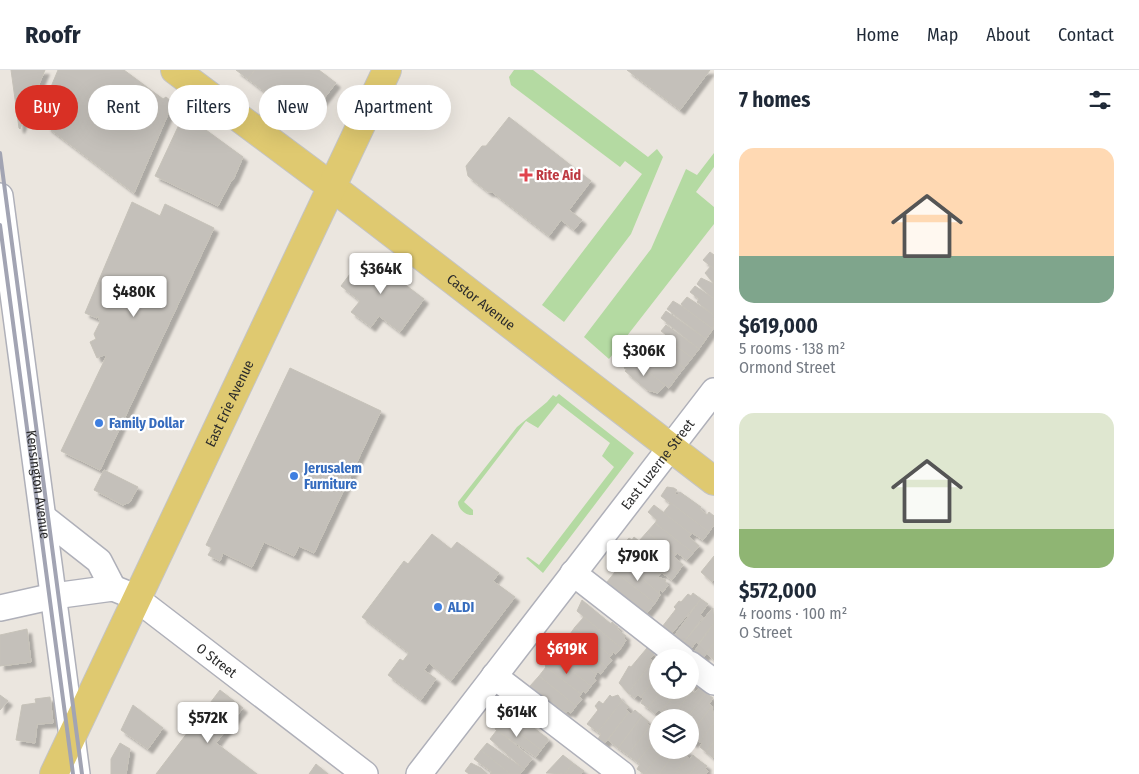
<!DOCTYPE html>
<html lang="en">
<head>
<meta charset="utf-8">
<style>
  :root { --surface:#fff; --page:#f2f2f3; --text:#1f2937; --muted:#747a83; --line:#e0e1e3; --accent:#d93025 }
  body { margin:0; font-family:"Fira Sans Condensed",sans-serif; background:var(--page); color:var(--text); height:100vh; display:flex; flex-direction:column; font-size:19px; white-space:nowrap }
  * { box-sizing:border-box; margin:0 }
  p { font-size:16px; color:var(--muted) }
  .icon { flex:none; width:28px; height:28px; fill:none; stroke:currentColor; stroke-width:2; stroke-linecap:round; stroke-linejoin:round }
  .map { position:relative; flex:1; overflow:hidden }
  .side { display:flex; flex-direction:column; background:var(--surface); width:425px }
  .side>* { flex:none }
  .top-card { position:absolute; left:15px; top:15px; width:475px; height:45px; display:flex; gap:10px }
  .controls { position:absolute; left:649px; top:579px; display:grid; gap:10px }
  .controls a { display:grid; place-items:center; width:50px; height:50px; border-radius:50%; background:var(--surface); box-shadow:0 5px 20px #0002; font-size:25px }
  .price { position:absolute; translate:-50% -42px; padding:0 11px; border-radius:5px; background:#fff; color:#222; font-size:16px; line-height:32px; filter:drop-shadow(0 1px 2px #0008) }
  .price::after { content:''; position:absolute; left:50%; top:30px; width:15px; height:11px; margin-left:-8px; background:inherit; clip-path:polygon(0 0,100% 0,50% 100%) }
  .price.selected { background:var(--accent); color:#fff }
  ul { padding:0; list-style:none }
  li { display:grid; align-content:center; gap:10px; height:265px; padding:0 25px }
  li span { display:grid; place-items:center; height:155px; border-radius:15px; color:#555 }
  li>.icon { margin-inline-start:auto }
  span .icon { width:90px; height:90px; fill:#fffc; stroke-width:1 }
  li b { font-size:21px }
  h2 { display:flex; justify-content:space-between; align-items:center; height:60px; padding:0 25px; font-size:21px }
  .chip { padding:0 18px; border-radius:22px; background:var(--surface); box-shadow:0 5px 20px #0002; font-size:18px; line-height:45px }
  .chip.selected { background:var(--accent); color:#fff }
  header { display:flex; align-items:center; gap:30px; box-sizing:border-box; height:70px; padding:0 25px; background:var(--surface); border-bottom:1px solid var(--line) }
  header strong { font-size:24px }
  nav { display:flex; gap:28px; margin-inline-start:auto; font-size:18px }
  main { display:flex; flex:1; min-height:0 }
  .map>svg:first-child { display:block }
</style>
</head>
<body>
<header>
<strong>Roofr</strong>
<nav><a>Home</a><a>Map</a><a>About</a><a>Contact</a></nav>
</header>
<main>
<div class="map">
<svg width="714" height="704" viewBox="0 0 714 704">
  <defs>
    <filter id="shadow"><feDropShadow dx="4.5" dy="4.5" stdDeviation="1" flood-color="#0004"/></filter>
  </defs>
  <rect width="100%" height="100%" fill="#ebe6df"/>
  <g fill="#b4daa2">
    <polygon points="514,0 533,0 648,87 657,79 663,87 631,164 564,252 542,235 642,104 625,91 620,97 511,15 509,7"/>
    <polygon points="714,83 714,97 696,122 714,137 714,154 609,289 584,267 651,179 686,99 697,105"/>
    <path d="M559 324 634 383 543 503 526 488 528 487 539 495 614 397 602 386 610 373 558 333 538 358 526 351 464 432 473 440V445C466 446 458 439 458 432L517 357 547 332 553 325 556 327Z"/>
  </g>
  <g fill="#c4c0ba" stroke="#c6c2b9" filter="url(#shadow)">
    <polygon points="11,0 45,0 20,59 19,58"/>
    <polygon points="58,0 124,0 163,29 166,27 171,31 169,33 172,35 134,123 47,57 48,24"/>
    <polygon points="236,0 255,0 248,9"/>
    <polygon points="255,0 319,0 336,13 305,53 248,9"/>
    <polygon points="627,0 710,0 680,40"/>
    <polygon points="184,44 243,87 234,108 230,113 218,136 155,106"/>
    <polygon points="509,47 591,111 569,140 582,150 574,160 561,150 549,166 492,122 488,122 468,106 466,96 482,76 486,76"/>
    <polygon points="132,132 160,146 165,134 214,158 100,400 61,381 106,287 104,285 97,288 90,272 96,269 94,264 100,252 98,246 97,248 85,243"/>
    <polygon points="710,182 714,185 714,199 703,190"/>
    <polygon points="365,184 424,229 400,262 379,246 371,257 351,242 360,231 341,216"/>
    <polygon points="711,196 714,199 714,214 705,203"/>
    <polygon points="701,208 714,214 714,229 697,214"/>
    <polygon points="695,216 714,229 714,245 697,232 699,229 690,222"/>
    <polygon points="687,227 714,245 713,259 683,237 681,234"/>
    <polygon points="673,231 683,237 713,259 706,269 667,239"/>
    <polygon points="666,241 706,269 699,279 661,248"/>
    <polygon points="666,255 699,279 692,288 668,270 670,268 661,261"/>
    <polygon points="657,266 666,272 668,270 692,288 684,298 654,275 652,272"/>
    <polygon points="651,274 684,298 677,307 653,289 655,287 646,281"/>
    <polygon points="642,285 651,292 653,289 677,307 669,318 636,293"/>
    <polygon points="631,289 665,315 658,323 647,320 625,301 627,300 624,298"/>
    <polygon points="290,298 381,341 314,483 299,476 294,486 264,472 252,497 223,483 220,491 208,485 212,478 206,475"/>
    <polygon points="104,400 138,417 130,432 123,435 94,420"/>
    <polygon points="667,417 674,418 677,420 675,423 677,425 680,422 701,437 700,439 707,445 709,442 714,446 714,455 709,462 661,426"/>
    <polygon points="671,433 709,462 703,470 692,463 691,464 663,443"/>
    <polygon points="654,435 691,464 689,467 699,476 693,483 655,453 657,450 648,442"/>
    <polygon points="655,453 693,483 687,490 677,483 676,485 647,462"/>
    <polygon points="647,462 676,485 674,487 683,495 678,502 639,471"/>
    <polygon points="432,464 451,479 457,472 499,503 493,511 515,527 451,611 429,593 424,600 436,609 421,630 388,605 400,589 403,591 409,583 362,547 404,491 408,494"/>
    <polygon points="634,467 678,502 672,510 662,503 660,505 623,475 629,468 632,470"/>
    <polygon points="623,475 660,505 658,507 666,510 665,512 668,515 663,522 660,520 659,523 618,488 621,484 618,482"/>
    <polygon points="714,486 714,510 712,512 701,502"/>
    <polygon points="623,492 659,523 660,525 655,533 615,502"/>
    <polygon points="615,502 655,533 647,543 626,527 625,529 618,524 620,522 607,512"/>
    <polygon points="693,523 701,529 671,564 662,557 676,539 674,537 679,531 681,532 688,524 691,526"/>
    <polygon points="701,529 708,534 700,545 703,547 683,573 674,566"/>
    <polygon points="582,530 611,554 612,552 618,557 617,559 626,566 624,568 626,570 621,578 577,541"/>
    <polygon points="713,538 714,553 698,574 696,572 691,579 683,573"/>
    <polygon points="584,547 621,578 616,584 613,582 611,586 575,557"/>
    <polygon points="714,553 714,573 703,588 694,582"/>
    <polygon points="575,557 611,586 609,588 612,590 606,597 568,567"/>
    <polygon points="27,559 31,592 0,596 0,565"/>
    <polygon points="568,567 606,597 601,604 598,602 596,604 561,576"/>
    <polygon points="714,573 714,590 706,583"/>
    <polygon points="561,576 596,604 594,608 596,610 591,616 554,587"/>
    <polygon points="647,578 654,584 650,589 653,591 628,623 619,613 629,596 631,597"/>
    <polygon points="552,585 591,616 586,623 583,621 581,624 545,596"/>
    <polygon points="653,591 658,594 658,605 641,627 638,625 635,628 628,623"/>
    <polygon points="546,597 581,624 579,627 582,629 576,636 539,606"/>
    <polygon points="658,605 658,620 662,620 648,638 641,633 643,629 641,627"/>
    <polygon points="539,606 576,636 571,643 568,641 566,643 557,636 555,638 549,634 550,632 530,616"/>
    <polygon points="690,610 695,614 690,619 692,621 671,648 661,648 663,644 661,642 678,620 690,620"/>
    <polygon points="699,618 706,623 687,648 671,648 692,621 695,623"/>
    <polygon points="220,620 243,638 216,673 257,704 156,704"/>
    <polygon points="662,620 678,620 661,642 659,640 655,644 648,638"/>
    <polygon points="706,623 713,628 709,634 712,636 690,664 690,648 687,648"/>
    <polygon points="0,625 8,631 0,640"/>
    <polygon points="610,625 612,627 618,625 622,631 598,662 587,654 598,640 595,636 599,631 603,634"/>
    <polygon points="50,627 53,653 37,654 35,673 16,670 22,635 36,633 35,629"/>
    <polygon points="622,631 629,637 626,640 629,642 604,674 598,669 601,664 598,662"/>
    <polygon points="133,635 163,658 148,679 121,660"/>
    <polygon points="712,636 714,653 699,672 697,670 693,673 690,671 690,664"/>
    <polygon points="514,637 531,653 530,655 547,668 548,671 541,680 501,649 509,638"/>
    <polygon points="635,640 642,646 618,678 608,670 629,642 631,644"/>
    <polygon points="642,646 649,652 647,654 650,656 628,685 618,678"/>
    <polygon points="501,649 541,680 536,687 495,659"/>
    <polygon points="714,653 714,672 706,682 700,677 702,673 699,672"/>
    <polygon points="650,656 658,658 658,667 637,692 628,685"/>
    <polygon points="497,660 529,686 532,689 524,699 490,669"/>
    <polygon points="658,667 658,680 663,680 644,704 637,699 640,694 637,692"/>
    <polygon points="714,672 714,687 713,688 706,682"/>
    <polygon points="120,673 130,679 126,704 111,704 111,689"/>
    <polygon points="487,673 524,699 520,704 510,704 481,680"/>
    <polygon points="481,680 510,704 490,704 492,702 474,689"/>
    <polygon points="663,680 677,680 659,704 644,704"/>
    <polygon points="677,680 687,680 688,681 685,685 688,687 675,704 659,704"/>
    <polygon points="563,685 573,693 565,704 546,703"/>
    <polygon points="693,685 700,691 690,704 675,704 688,687 690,689"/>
    <polygon points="700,691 707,696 705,699 708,701 706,704 690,704"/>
    <polygon points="471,693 481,698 487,704 469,704 465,701"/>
    <polygon points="573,693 584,701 581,704 565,704"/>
    <polygon points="316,694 328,704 309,704"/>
  </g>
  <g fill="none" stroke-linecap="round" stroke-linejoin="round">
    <g stroke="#afb0b9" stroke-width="28">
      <g id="minor">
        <path id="s1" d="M0 126 77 704"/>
        <polyline points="43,447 99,491 113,518"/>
        <polyline points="573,503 682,588"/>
        <path id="s2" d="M0 538 54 526 113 518 133 526 365 704"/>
        <polyline points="690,594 714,612"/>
        <polyline points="494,606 622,704"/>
        <path id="s3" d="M419 704 714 321"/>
      </g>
    </g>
    <g stroke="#c4c4c4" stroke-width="30">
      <g id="major">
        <path id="s4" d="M175 0 332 117 714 411"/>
        <path id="s5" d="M54 704 387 0"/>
      </g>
    </g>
    <use href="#minor" stroke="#fff" stroke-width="25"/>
    <use href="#major" stroke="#dfc970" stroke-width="28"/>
    <g stroke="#a2a4b3" stroke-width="4">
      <polyline points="0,83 82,704"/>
      <polyline points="0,155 73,704"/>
    </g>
  </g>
  <path fill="#e0444e" stroke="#fff" stroke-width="2" d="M523.5 97.5h5v5h5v5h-5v5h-5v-5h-5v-5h5z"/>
  <g fill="#3f7fe0" stroke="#fff" stroke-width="2">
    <circle cx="99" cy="353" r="5"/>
    <circle cx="294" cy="406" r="5"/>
    <circle cx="438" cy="537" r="5"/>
  </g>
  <g text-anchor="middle" stroke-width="4.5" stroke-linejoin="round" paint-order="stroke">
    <g font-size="14" font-weight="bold" fill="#be3a42" stroke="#fff" text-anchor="start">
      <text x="536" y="110">Rite Aid</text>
    </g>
    <g font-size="14" fill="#2b2b2b" stroke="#fff">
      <text dy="5" stroke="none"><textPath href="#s4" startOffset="384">Castor Avenue</textPath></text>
      <text dy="5" stroke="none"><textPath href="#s5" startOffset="410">East Erie Avenue</textPath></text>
      <text dy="5" stroke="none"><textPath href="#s3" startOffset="391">East Luzerne Street</textPath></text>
      <text dy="5" stroke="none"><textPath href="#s1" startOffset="291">Kensington Avenue</textPath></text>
      <text dy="5" stroke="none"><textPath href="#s2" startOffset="242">O Street</textPath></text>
    </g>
    <g font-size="14" font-weight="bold" fill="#366cbe" stroke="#fff" text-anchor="start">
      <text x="109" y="358">Family Dollar</text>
      <text x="304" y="403">Jerusalem<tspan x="304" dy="16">Furniture</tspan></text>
      <text x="448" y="542">ALDI</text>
    </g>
  </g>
</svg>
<div class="controls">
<a><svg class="icon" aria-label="locate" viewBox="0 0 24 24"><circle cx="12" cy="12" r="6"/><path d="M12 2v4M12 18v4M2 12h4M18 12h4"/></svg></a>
<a><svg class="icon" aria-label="layers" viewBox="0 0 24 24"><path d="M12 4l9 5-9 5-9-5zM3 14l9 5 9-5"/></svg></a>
</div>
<b class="price" style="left:381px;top:225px">$364K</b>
<b class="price" style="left:134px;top:248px">$480K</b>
<b class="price" style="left:644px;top:307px">$306K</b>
<b class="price" style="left:638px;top:512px">$790K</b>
<b class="price selected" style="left:567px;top:605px">$619K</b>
<b class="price" style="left:517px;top:668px">$614K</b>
<b class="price" style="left:208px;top:674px">$572K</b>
<div class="top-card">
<a class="chip selected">Buy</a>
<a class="chip">Rent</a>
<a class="chip">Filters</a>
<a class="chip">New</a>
<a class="chip">Apartment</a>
</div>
</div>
<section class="side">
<h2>7 homes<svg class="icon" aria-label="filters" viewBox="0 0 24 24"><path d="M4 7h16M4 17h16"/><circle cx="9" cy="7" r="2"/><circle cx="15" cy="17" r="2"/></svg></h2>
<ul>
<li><span style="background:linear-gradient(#ffd9b3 70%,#7fa58c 0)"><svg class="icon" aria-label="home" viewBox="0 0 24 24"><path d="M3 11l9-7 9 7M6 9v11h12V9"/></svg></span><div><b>$619,000</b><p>5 rooms · 138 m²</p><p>Ormond Street</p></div></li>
<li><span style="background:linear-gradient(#dfe7d0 75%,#8fb573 0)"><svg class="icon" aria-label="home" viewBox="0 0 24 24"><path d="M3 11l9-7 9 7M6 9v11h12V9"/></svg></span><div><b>$572,000</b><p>4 rooms · 100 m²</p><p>O Street</p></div></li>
</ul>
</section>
</main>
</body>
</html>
